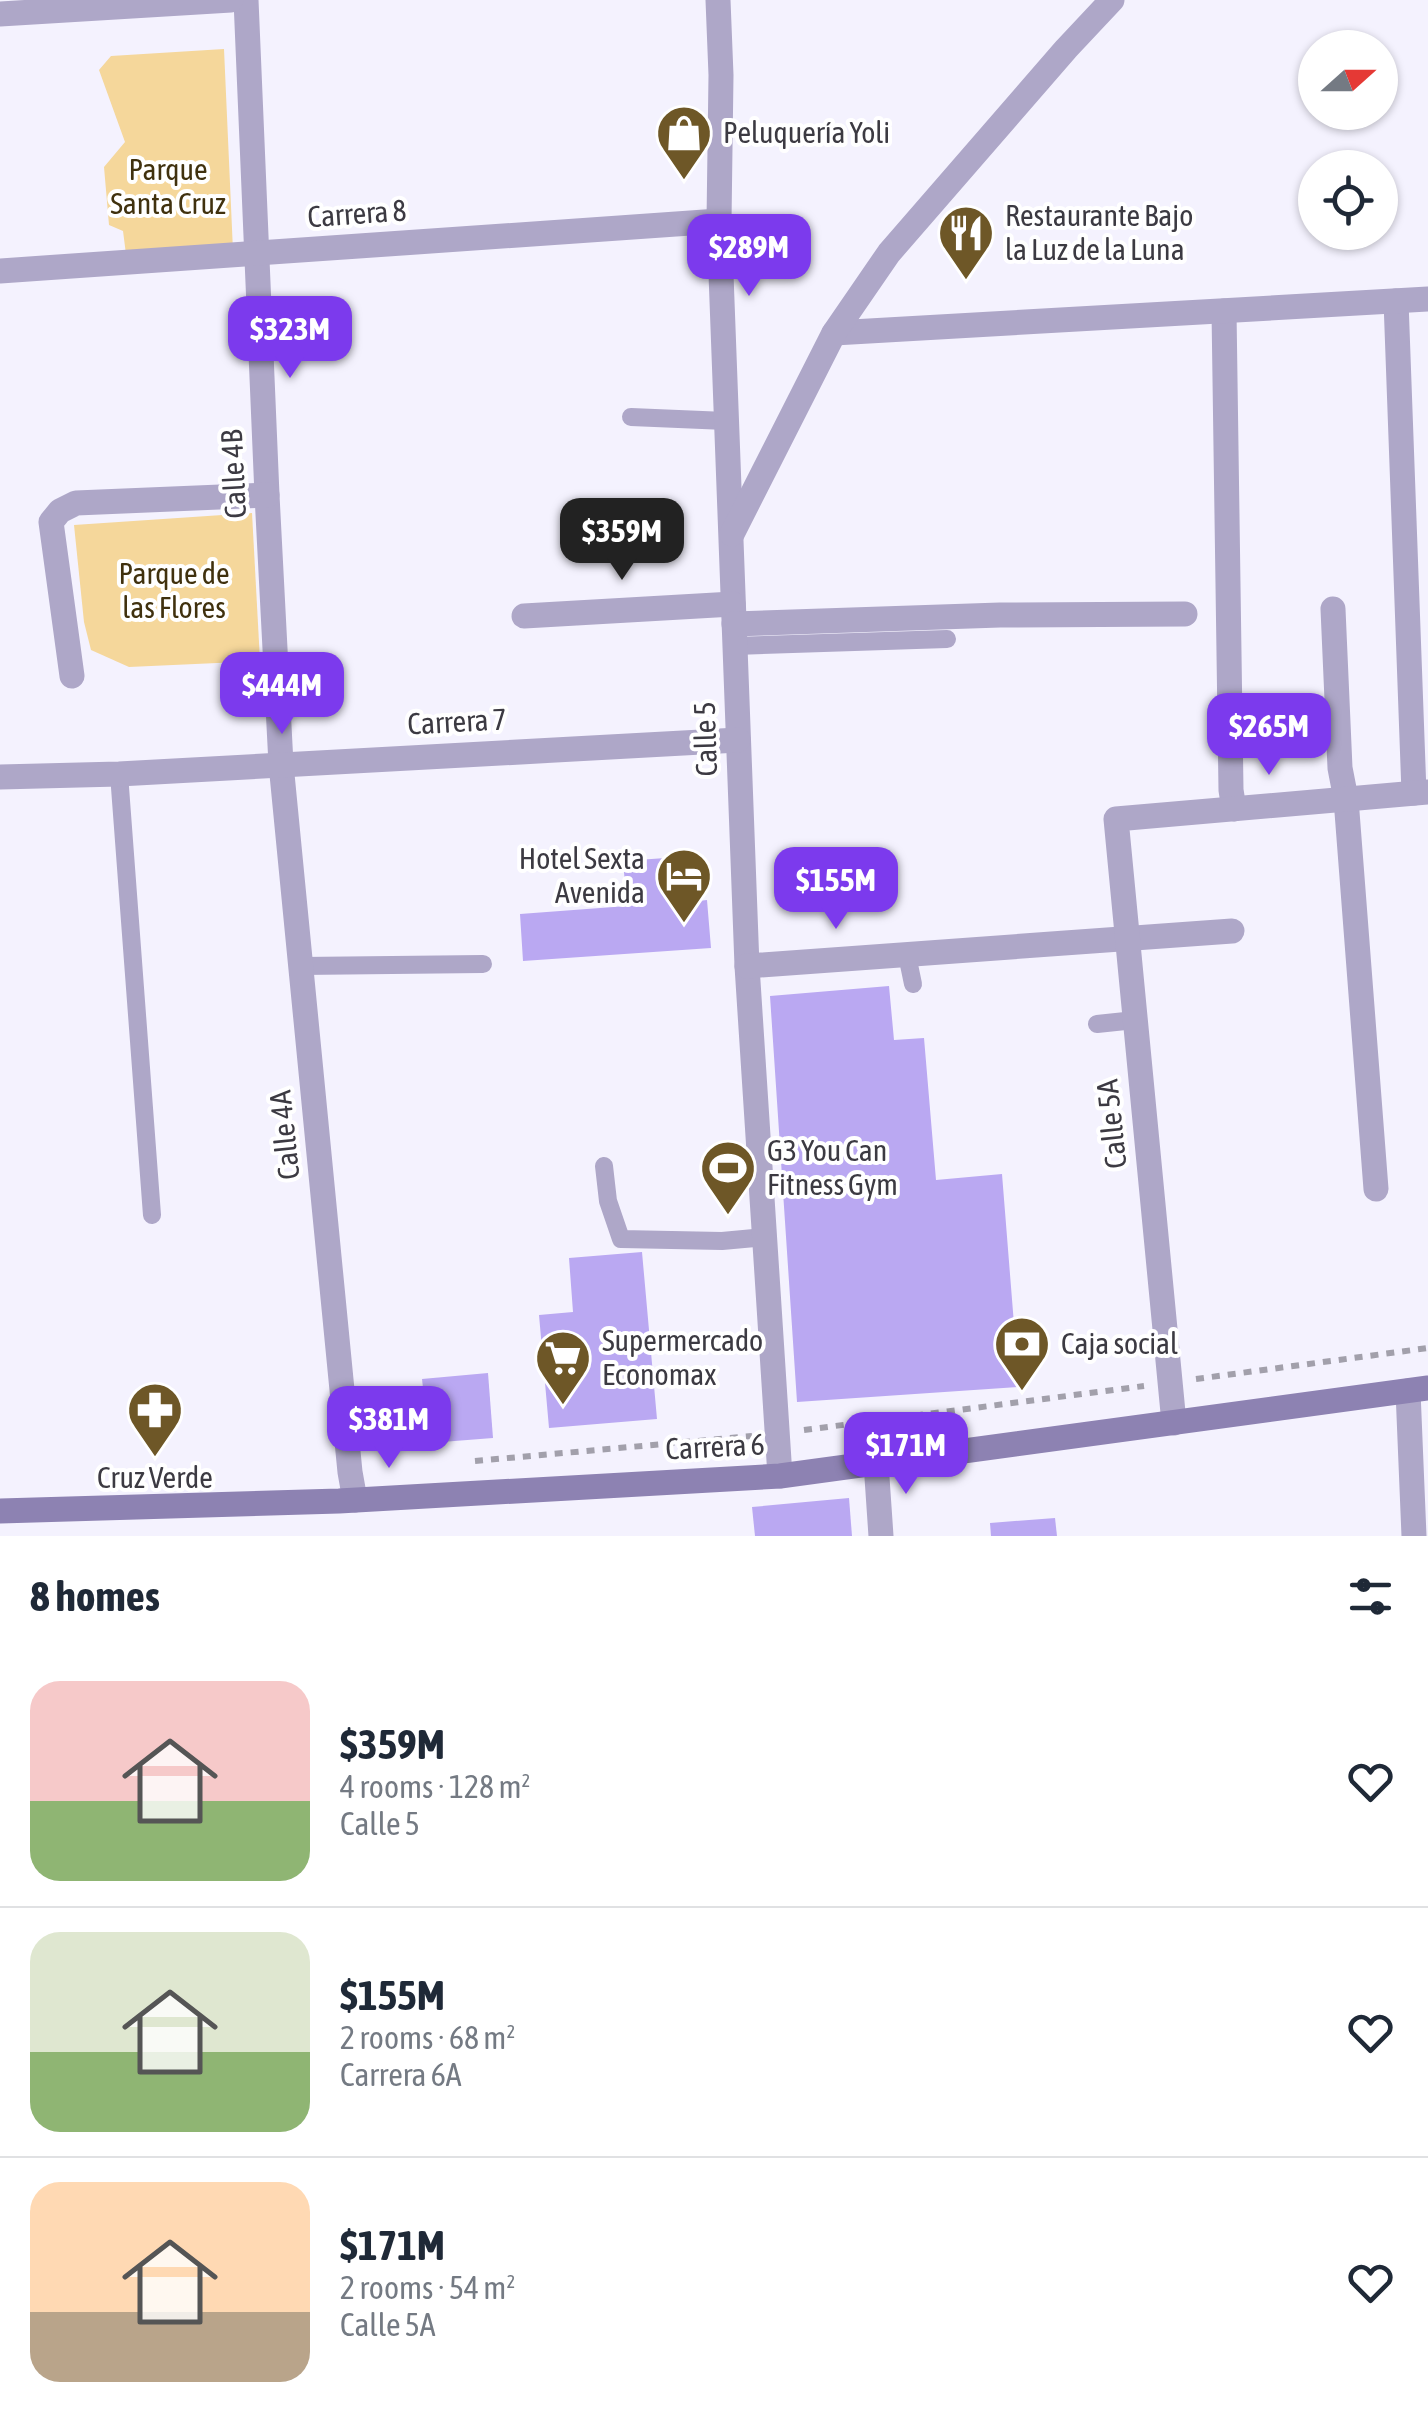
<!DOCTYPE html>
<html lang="en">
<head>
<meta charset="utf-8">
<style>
  :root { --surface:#fff; --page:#f2f2f3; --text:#1f2937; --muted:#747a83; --line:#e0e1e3; --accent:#7c3aed }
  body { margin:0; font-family:"Asap Condensed",sans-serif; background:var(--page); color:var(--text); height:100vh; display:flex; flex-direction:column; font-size:38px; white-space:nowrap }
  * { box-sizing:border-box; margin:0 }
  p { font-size:32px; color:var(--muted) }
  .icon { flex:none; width:55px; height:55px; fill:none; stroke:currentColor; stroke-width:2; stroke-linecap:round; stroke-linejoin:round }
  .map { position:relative; height:1536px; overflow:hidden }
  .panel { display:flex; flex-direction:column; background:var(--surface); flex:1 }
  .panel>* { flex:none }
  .needle { width:65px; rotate:69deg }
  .tools { position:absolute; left:1298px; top:30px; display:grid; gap:20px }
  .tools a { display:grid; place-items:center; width:100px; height:100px; border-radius:50%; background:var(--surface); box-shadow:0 2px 8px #0004; font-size:50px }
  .price { position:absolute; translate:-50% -85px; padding:0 22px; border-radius:20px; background:var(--accent); color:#fff; font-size:32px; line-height:65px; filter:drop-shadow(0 2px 5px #0008) }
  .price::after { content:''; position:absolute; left:50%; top:60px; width:30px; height:22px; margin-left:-15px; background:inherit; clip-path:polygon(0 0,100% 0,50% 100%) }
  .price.selected { background:#222; color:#fff }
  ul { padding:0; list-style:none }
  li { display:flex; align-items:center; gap:30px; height:250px; padding:0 30px }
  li+li { border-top:2px solid var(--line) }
  li span { display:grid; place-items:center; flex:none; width:280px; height:200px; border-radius:30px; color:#555 }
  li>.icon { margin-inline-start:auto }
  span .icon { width:120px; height:120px; fill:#fffc; stroke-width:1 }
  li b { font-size:42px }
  h2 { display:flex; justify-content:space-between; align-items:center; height:120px; padding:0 30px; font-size:42px }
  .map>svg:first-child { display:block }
</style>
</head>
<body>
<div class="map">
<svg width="1428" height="1536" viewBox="0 0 1428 1536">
  <rect width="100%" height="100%" fill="#f4f2fe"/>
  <g fill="#f5d79b">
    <polygon points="224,49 233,251 127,262 123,231 109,225 104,167 125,142 99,70 111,56"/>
    <polygon points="252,513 260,661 129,667 91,650 84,622 74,525"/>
  </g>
  <g fill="#baa8f2">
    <polygon points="694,856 698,901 707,900 711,948 523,961 520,914 627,906 623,861"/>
    <polygon points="889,986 894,1040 924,1038 936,1180 1002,1174 1019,1387 797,1402 770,996"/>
    <polygon points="642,1252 657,1419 549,1428 539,1315 573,1312 569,1258"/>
    <polygon points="488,1373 493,1438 429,1443 422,1379"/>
    <polygon points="849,1498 852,1536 755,1536 752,1507"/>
    <polygon points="1055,1518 1057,1536 991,1536 990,1523"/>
  </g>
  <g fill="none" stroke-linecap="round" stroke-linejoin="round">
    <g stroke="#a2a0ab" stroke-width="6" stroke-dasharray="8 8" stroke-linecap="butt">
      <polyline points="1196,1379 1428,1348"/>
      <polyline points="804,1430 1144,1386"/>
      <polyline points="475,1461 752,1436"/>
    </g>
    <g stroke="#aea7c8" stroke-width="18">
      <polyline points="631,417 726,421"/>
      <polyline points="735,646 947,639"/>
      <polyline points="119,774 152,1215"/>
      <polyline points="907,955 913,984"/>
      <polyline points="301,966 483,964"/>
      <polyline points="1097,1024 1135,1020"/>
      <polyline points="604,1166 608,1201 621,1239 722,1241 765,1237"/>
    </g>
    <g stroke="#aea7c8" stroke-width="25">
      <polyline points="246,0 267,495 281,764 350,1472 355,1500"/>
      <polyline points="718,0 721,75 719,221 747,966 780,1476"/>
      <polyline points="0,14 231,0"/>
      <polyline points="0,271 719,221"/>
      <polyline points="1396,301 1414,793"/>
      <polyline points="1224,311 1231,790 1234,809"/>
      <polyline points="834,333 1428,299"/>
      <polyline points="732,534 834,333 889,253 1066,49 1112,0"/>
      <polyline points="1333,609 1340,768 1346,799 1376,1189"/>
      <polyline points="524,616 733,604"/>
      <polyline points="734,624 1000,615 1185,614"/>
      <polyline points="72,676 51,522 60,511 76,503 267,495"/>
      <polyline points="0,777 119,774 738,740"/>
      <polyline points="747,966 1232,931"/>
      <polyline points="1408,1391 1414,1536"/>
      <polyline points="1174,1423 1116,819 1428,792"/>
      <polyline points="876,1463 881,1536"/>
    </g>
    <polyline stroke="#8d82b2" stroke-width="25" points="0,1511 339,1501 780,1476 1428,1388"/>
  </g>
  <defs>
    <g id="shop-pin" transform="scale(2.875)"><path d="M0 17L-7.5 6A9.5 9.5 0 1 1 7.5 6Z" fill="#6e5727" stroke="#fff"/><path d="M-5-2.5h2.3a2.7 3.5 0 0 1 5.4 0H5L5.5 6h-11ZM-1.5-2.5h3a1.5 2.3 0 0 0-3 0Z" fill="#fff"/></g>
    <g id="restaurant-pin" transform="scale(2.875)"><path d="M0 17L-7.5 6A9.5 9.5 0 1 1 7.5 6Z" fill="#6e5727" stroke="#fff"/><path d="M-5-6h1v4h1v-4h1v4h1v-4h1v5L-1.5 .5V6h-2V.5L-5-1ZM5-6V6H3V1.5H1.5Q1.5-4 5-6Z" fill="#fff"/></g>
    <g id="hotel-pin" transform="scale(2.875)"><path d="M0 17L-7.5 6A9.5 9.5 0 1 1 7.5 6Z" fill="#6e5727" stroke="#fff"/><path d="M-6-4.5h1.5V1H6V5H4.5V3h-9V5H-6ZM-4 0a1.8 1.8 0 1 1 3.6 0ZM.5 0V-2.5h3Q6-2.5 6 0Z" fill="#fff"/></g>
    <g id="stadium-pin" transform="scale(2.875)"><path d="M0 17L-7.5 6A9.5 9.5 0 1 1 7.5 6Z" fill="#6e5727" stroke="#fff"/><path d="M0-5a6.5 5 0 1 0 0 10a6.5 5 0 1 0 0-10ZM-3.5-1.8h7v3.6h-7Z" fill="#fff"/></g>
    <g id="bank-pin" transform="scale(2.875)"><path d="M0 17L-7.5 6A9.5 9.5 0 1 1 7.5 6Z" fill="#6e5727" stroke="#fff"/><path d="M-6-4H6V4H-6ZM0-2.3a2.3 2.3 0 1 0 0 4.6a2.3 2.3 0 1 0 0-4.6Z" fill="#fff"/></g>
    <g id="supermarket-pin" transform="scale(2.875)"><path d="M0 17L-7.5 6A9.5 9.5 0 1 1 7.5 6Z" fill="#6e5727" stroke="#fff"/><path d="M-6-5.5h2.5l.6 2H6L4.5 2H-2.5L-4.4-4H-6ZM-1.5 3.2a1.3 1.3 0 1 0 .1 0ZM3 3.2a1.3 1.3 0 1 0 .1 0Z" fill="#fff"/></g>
    <g id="pharmacy-pin" transform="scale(2.875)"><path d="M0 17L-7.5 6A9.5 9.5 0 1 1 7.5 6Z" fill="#6e5727" stroke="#fff"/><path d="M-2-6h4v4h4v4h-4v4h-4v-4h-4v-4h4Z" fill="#fff"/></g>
  </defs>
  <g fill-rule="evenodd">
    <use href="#shop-pin" x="684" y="133"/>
    <use href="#restaurant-pin" x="966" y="233"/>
    <use href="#hotel-pin" x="684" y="876"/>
    <use href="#stadium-pin" x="728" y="1168"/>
    <use href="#bank-pin" x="1022" y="1344"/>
    <use href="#supermarket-pin" x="563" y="1358"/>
    <use href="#pharmacy-pin" x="155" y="1410"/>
  </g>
  <g text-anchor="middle" stroke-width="8" stroke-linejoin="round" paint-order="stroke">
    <g font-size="30" fill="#3c3a42" stroke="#fff" text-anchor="start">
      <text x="723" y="143">Peluquería Yoli</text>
      <text x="1005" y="226">Restaurante Bajo<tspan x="1005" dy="34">la Luz de la Luna</tspan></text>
      <text x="645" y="869" text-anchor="end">Hotel Sexta<tspan x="645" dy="34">Avenida</tspan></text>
      <text x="767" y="1161">G3 You Can<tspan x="767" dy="34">Fitness Gym</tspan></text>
      <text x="602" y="1351">Supermercado<tspan x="602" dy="34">Economax</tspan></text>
      <text x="1061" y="1354">Caja social</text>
      <text x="155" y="1488" text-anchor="middle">Cruz Verde</text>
    </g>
    <g font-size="30" fill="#40310e" stroke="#fff">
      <text x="168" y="180">Parque<tspan x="168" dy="34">Santa Cruz</tspan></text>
      <text x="174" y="584">Parque de<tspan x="174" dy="34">las Flores</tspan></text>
    </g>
    <g font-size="30" fill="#3c3a42" stroke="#fff">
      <text transform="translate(357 214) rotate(-4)" y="10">Carrera 8</text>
      <text transform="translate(234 474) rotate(-93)" y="10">Calle 4B</text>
      <text transform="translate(457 722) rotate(-3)" y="10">Carrera 7</text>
      <text transform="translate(706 739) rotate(-92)" y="10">Calle 5</text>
      <text transform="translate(1112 1124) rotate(-96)" y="10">Calle 5A</text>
      <text transform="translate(285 1135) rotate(-96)" y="10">Calle 4A</text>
      <text transform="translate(715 1447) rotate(-3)" y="10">Carrera 6</text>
    </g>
  </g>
</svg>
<div class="tools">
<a><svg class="needle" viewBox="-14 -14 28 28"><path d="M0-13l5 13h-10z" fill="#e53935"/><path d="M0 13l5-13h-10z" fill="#747a83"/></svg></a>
<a><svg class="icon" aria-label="locate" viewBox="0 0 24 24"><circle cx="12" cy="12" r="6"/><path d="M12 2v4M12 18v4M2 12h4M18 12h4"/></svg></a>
</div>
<b class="price" style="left:749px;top:299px">$289M</b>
<b class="price" style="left:290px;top:381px">$323M</b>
<b class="price selected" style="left:622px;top:583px">$359M</b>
<b class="price" style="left:282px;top:737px">$444M</b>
<b class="price" style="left:1269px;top:778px">$265M</b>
<b class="price" style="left:836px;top:932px">$155M</b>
<b class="price" style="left:389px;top:1471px">$381M</b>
<b class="price" style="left:906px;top:1497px">$171M</b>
</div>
<section class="panel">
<h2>8 homes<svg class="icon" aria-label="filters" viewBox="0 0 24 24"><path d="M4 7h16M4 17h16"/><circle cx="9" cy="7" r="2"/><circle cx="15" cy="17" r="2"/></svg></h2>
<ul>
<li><span style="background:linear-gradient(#f6c9c9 60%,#8fb573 0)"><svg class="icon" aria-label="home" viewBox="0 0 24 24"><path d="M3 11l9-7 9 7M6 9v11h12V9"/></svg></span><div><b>$359M</b><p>4 rooms · 128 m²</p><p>Calle 5</p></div><svg class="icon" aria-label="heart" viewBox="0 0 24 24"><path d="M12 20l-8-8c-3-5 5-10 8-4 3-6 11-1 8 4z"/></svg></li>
<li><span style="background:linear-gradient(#dfe7d0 60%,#8fb573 0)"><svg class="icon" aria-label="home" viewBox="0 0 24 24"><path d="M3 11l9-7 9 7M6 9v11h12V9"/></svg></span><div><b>$155M</b><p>2 rooms · 68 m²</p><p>Carrera 6A</p></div><svg class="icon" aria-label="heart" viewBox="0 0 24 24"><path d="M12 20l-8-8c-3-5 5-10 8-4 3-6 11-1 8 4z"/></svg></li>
<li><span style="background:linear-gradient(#ffd9b3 65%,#b9a48a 0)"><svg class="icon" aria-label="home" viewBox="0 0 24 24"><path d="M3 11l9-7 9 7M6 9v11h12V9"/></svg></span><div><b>$171M</b><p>2 rooms · 54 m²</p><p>Calle 5A</p></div><svg class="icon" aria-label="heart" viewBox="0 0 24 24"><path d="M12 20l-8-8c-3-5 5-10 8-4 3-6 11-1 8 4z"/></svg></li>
</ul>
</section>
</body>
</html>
